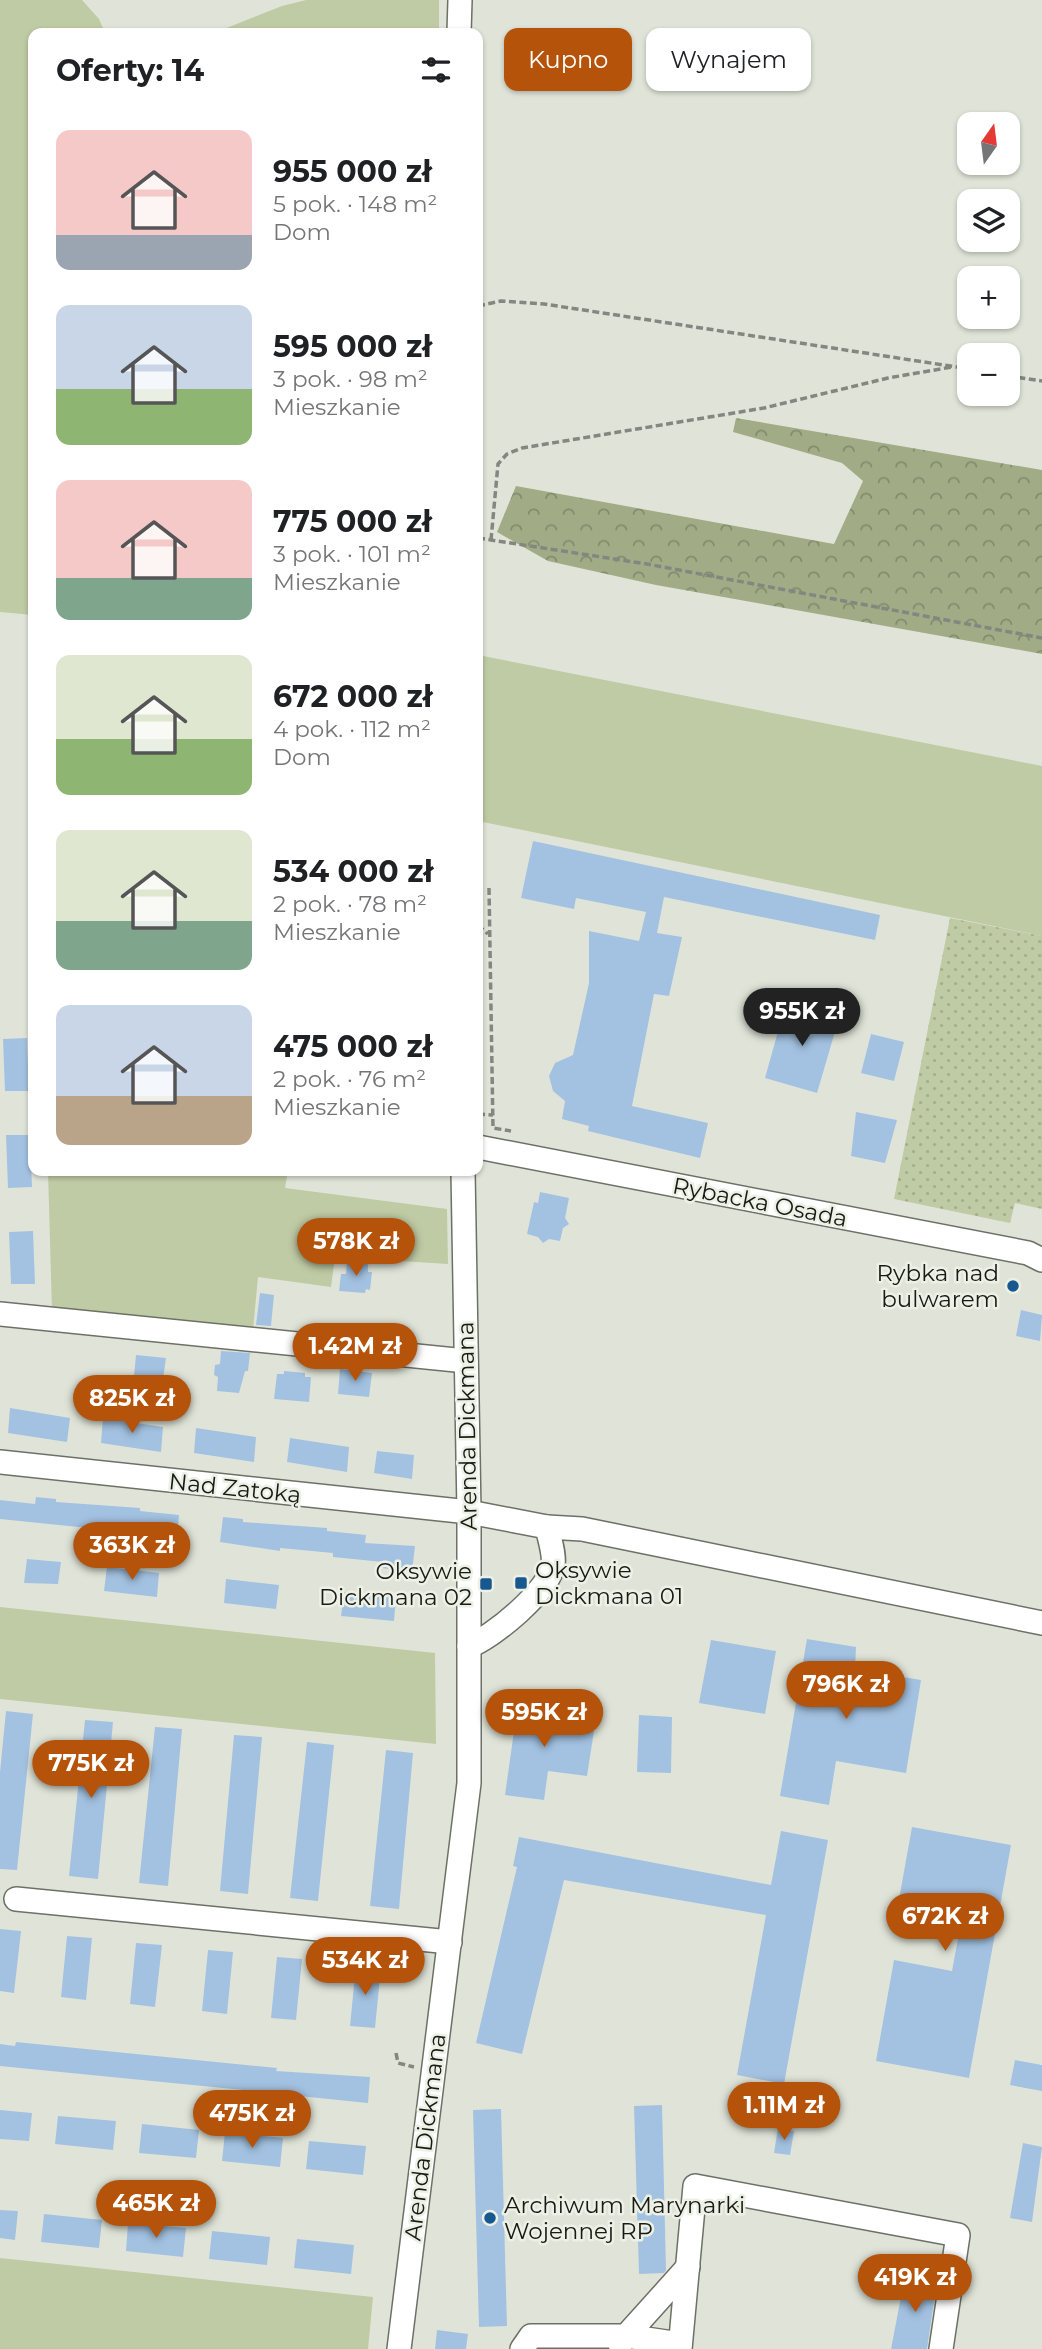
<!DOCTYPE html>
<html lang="pl">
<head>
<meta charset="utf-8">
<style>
  :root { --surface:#fff; --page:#f2f2f2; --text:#202124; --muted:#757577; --accent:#b45309 }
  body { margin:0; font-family:Montserrat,sans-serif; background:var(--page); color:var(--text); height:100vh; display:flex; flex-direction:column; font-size:26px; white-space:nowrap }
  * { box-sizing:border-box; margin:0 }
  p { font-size:23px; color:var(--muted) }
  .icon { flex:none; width:38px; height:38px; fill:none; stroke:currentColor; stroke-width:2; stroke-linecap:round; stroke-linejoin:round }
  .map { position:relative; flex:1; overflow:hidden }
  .side { position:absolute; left:28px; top:28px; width:455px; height:1148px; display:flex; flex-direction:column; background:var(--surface); border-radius:14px; box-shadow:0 2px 5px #0004 }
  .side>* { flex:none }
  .top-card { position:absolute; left:504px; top:28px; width:432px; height:63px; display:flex; gap:14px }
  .needle { width:46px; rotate:14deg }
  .tools { position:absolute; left:957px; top:112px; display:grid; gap:14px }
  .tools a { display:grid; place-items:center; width:63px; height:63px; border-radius:14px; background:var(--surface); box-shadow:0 2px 5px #0004; font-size:35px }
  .price { position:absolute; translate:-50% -60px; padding:0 16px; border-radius:24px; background:var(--accent); color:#fff; font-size:23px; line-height:46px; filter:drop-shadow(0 2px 4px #0008) }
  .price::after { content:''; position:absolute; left:50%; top:42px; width:21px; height:16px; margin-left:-10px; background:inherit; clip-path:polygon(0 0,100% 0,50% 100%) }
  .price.current { background:#222; color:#fff }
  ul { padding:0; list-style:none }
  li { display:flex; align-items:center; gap:21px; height:175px; padding:0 28px }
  li span { display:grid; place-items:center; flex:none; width:196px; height:140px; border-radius:14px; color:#555 }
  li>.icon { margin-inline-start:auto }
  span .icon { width:84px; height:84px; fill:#fffc; stroke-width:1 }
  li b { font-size:30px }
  h2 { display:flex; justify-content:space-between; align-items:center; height:84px; padding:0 28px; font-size:30px }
  .tag { padding:0 24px; border-radius:14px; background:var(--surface); box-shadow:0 2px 5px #0004; font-size:24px; line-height:63px }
  .tag.current { background:var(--accent); color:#fff }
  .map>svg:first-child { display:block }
</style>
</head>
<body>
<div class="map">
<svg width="1042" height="2349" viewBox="0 0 1042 2349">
  <defs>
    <pattern id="forest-crowns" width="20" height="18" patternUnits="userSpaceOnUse" patternTransform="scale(1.75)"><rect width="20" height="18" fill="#a1ac86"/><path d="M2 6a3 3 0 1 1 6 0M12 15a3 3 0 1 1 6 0" fill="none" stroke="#828b6d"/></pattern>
    <pattern id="garden-dots" width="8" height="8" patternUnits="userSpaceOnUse" patternTransform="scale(1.75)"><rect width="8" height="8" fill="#bfcba4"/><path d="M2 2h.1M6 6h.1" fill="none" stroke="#a4ae8c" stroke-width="1.8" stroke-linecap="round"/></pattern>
  </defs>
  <rect width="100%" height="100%" fill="#e0e4d8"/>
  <g fill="#bfcba4">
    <polygon points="0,0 82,0 99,19 105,33 33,33 33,615 0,612"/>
    <polygon points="306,0 439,0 439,33 214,33 282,6"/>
    <polygon points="478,655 1042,766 1042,936 478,821"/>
    <polygon points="48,1171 288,1171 285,1188 447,1209 448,1264 335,1257 331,1287 258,1277 253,1330 52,1311"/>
    <polygon points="0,1607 435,1653 436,1744 0,1699"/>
    <polygon points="0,2258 373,2297 368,2349 0,2349"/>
  </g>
  <polygon fill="url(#forest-crowns)" points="736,418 1042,470 1042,654 656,585 548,561 497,532 516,486 834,544 863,481 842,463 733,432"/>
  <polygon fill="url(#garden-dots)" points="950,918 1042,936 1042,1209 1015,1203 1010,1223 894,1199"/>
  <g fill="#a3c2e1">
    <polygon points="533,841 880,915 875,940 664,897 657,933 682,937 669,996 654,994 632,1106 708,1123 700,1158 588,1131 589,1126 562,1119 565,1101 553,1091 549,1076 555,1063 573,1055 589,983 589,931 639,941 646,912 576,898 574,909 521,898"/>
    <polygon points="786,1003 839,1018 817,1093 765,1078"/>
    <polygon points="871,1034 904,1042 894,1081 861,1073"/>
    <polygon points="27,1038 29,1091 5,1091 3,1039"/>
    <polygon points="856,1112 897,1120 885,1163 851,1156"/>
    <polygon points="6,1135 30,1135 32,1187 8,1188"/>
    <polygon points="540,1192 569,1198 565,1218 569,1224 563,1228 560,1241 549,1239 543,1243 538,1237 527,1234 534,1202 538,1203"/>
    <polygon points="33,1231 35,1284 11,1284 9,1232"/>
    <polygon points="347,1262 368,1264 368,1272 372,1272 370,1290 366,1289 365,1293 339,1291 341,1274 346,1274"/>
    <polygon points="260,1293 274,1295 271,1326 256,1325"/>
    <polygon points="1021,1310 1042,1315 1040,1341 1016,1336"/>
    <polygon points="221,1351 250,1353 248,1371 245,1371 239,1393 217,1391 218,1377 214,1375 215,1365 220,1364"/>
    <polygon points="136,1355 166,1358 163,1379 134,1376"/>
    <polygon points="340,1369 372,1373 369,1397 338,1394"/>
    <polygon points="284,1371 305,1373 305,1377 311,1377 309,1402 274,1399 277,1374 284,1374"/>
    <polygon points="10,1408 70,1418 67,1442 8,1433"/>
    <polygon points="103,1418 163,1427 161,1452 101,1443"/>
    <polygon points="196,1428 256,1437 254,1462 194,1453"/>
    <polygon points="290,1438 349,1447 347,1472 287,1462"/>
    <polygon points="377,1451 414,1455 412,1479 374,1473"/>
    <polygon points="36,1497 56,1499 56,1502 140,1508 140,1511 179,1515 177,1540 146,1537 147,1534 0,1519 0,1500 35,1504"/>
    <polygon points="223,1517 243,1519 243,1522 327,1528 327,1531 366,1535 365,1543 415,1546 412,1572 382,1568 383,1562 333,1557 333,1553 280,1548 280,1551 220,1542"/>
    <polygon points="27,1559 61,1562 58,1584 24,1583"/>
    <polygon points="107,1567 159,1573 157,1597 104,1591"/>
    <polygon points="226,1579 279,1585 276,1609 224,1603"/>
    <polygon points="344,1592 396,1597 394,1621 341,1616"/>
    <polygon points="807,1639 856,1647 855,1669 921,1680 906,1773 836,1761 829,1805 780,1796"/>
    <polygon points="711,1640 776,1651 765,1714 699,1703"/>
    <polygon points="519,1696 558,1702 555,1726 594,1731 587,1776 548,1771 544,1800 505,1795"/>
    <polygon points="6,1711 33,1714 17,1870 0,1869 0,1772"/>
    <polygon points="639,1715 672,1717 671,1773 637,1772"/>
    <polygon points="85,1720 113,1722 98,1879 69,1876"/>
    <polygon points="155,1727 182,1729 168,1886 139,1883"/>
    <polygon points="234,1735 262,1737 248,1894 220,1891"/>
    <polygon points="307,1742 334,1745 318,1901 290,1898"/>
    <polygon points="386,1750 413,1753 399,1909 370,1906"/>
    <polygon points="912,1827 1011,1845 969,2078 876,2061 894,1960 952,1971 962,1917 898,1905"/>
    <polygon points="781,1831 828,1840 784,2084 737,2075 766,1915 564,1880 522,2054 476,2043 517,1867 513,1866 519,1837 771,1885"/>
    <polygon points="0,1929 21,1931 14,1993 0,1991"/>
    <polygon points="67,1936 92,1938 86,2000 61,1997"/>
    <polygon points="136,1943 162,1945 155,2007 130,2004"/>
    <polygon points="208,1950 233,1952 227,2014 202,2011"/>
    <polygon points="277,1957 302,1959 296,2020 271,2018"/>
    <polygon points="356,1965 381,1967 375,2028 350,2026"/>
    <polygon points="16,2042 277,2068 276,2071 370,2077 368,2103 289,2095 287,2109 273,2107 275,2093 0,2066 0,2044 15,2046"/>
    <polygon points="1015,2060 1042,2065 1042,2091 1010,2085"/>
    <polygon points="662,2105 666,2270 664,2273 639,2274 634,2106"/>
    <polygon points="501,2109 507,2326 479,2327 473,2110"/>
    <polygon points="0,2110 32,2113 29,2141 0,2139"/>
    <polygon points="58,2116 116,2121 113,2150 55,2144"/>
    <polygon points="142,2124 199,2130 196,2158 139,2153"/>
    <polygon points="778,2128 794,2131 790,2155 774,2153"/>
    <polygon points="225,2132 283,2138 280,2167 222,2161"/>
    <polygon points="309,2141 366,2146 363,2175 306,2169"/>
    <polygon points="1023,2143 1042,2147 1032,2222 1010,2218"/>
    <polygon points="0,2210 18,2211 15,2240 0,2238"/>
    <polygon points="44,2214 102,2220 99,2248 41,2242"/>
    <polygon points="128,2223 186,2228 183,2257 126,2251"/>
    <polygon points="212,2231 270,2237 267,2265 209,2259"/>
    <polygon points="297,2239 354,2245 351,2274 294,2268"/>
    <polygon points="905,2276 937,2282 927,2349 891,2349"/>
    <polygon points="437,2330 468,2334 466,2349 435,2349"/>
  </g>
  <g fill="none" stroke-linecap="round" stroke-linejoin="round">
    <g stroke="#6d7066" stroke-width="26">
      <g id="minor">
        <polyline points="459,33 460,0"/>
        <polyline points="478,1147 1028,1253 1042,1260"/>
        <polyline points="0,1314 466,1361"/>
        <path d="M0 1462 469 1512 547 1527C549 1538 555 1554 553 1565 550 1590 492 1638 469 1646"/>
        <polyline points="547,1527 582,1529 1042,1623"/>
        <polyline points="16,1899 450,1942"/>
        <polyline points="620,2344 626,2336 680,2344"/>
        <polyline points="399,2349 469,1783 469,1512 463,1171"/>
        <polyline points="522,2349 531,2336 626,2336 688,2267"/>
        <polyline points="680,2349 695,2186 958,2235 941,2349"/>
      </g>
    </g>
    <g stroke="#84877f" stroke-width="3.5" stroke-dasharray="7 3.5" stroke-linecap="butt">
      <polyline points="478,306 501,301 544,304 970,369"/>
      <polyline points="1008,376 1042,381"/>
      <polyline points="478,538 647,564 1042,638"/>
      <polyline points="491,540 498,464 507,454 522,448 764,408 888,378 952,367"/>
      <polyline points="489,888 493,1128 511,1131"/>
      <polyline points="478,925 488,934"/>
      <polyline points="478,1114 493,1115"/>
      <polyline points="396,2053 398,2063 414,2067"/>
    </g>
    <use href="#minor" stroke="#fff" stroke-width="23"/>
  </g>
  <g fill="#18588e" stroke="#edf1e5" stroke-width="2.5">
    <circle cx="1013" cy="1286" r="7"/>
    <rect x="514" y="1576" width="14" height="14" rx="3.5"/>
    <rect x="479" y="1577" width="14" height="14" rx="3.5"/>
    <circle cx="490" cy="2218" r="7"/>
  </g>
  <g text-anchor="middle" stroke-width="5" stroke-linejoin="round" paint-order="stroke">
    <g font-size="23" fill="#191a16" stroke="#edf1e5">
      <text transform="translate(760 1202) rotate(11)" y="8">Rybacka Osada</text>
      <text transform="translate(467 1426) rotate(-91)" y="8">Arenda Dickmana</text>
      <text transform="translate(235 1488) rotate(6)" y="8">Nad Zatoką</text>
      <text transform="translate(425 2137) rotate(-83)" y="8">Arenda Dickmana</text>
    </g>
    <g font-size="23" fill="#191a16" stroke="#edf1e5" text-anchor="end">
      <text x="999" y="1281">Rybka nad<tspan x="999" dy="26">bulwarem</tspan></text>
      <text x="535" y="1578" text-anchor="start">Oksywie<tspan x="535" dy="26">Dickmana 01</tspan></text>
      <text x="472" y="1579">Oksywie<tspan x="472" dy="26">Dickmana 02</tspan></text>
      <text x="504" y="2213" text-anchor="start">Archiwum Marynarki<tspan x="504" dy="26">Wojennej RP</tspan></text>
    </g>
  </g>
</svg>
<div class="tools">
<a><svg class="needle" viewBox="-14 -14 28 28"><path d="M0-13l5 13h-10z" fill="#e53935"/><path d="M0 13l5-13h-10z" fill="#757577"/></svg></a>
<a><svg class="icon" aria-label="layers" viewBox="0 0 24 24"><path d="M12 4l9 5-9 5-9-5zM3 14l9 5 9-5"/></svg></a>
<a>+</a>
<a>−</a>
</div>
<b class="price current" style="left:802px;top:1048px">955K zł</b>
<b class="price" style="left:356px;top:1278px">578K zł</b>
<b class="price" style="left:355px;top:1383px">1.42M zł</b>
<b class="price" style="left:132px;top:1435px">825K zł</b>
<b class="price" style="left:132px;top:1582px">363K zł</b>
<b class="price" style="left:846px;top:1721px">796K zł</b>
<b class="price" style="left:544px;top:1749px">595K zł</b>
<b class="price" style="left:91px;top:1800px">775K zł</b>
<b class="price" style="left:945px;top:1953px">672K zł</b>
<b class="price" style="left:365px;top:1997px">534K zł</b>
<b class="price" style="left:784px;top:2142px">1.11M zł</b>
<b class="price" style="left:252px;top:2150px">475K zł</b>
<b class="price" style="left:156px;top:2240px">465K zł</b>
<b class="price" style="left:915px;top:2314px">419K zł</b>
<div class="top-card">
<a class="tag current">Kupno</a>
<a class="tag">Wynajem</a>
</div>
<section class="side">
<h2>Oferty: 14<svg class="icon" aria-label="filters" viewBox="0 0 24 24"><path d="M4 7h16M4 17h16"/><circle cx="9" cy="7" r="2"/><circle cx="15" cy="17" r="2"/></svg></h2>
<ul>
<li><span style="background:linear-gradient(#f6c9c9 75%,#9aa5b1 0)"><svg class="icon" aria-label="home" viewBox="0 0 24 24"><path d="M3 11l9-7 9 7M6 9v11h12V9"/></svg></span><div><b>955 000 zł</b><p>5 pok. · 148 m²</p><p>Dom</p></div></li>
<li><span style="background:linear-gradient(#c9d6e8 60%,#8fb573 0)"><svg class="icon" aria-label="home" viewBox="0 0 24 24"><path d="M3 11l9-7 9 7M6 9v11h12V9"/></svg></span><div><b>595 000 zł</b><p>3 pok. · 98 m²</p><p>Mieszkanie</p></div></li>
<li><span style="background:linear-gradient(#f6c9c9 70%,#7fa58c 0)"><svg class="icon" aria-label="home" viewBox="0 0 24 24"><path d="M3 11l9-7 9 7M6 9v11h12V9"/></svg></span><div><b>775 000 zł</b><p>3 pok. · 101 m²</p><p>Mieszkanie</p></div></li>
<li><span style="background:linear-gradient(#dfe7d0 60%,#8fb573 0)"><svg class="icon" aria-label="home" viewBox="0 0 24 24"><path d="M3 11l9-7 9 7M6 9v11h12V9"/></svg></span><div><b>672 000 zł</b><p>4 pok. · 112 m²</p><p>Dom</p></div></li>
<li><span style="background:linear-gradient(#dfe7d0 65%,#7fa58c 0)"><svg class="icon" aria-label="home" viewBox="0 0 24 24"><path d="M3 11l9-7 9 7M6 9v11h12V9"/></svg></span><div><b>534 000 zł</b><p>2 pok. · 78 m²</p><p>Mieszkanie</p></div></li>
<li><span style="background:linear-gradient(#c9d6e8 65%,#b9a48a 0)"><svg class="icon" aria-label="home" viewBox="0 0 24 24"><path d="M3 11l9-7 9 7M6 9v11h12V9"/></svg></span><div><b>475 000 zł</b><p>2 pok. · 76 m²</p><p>Mieszkanie</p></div></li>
</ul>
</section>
</div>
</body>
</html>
